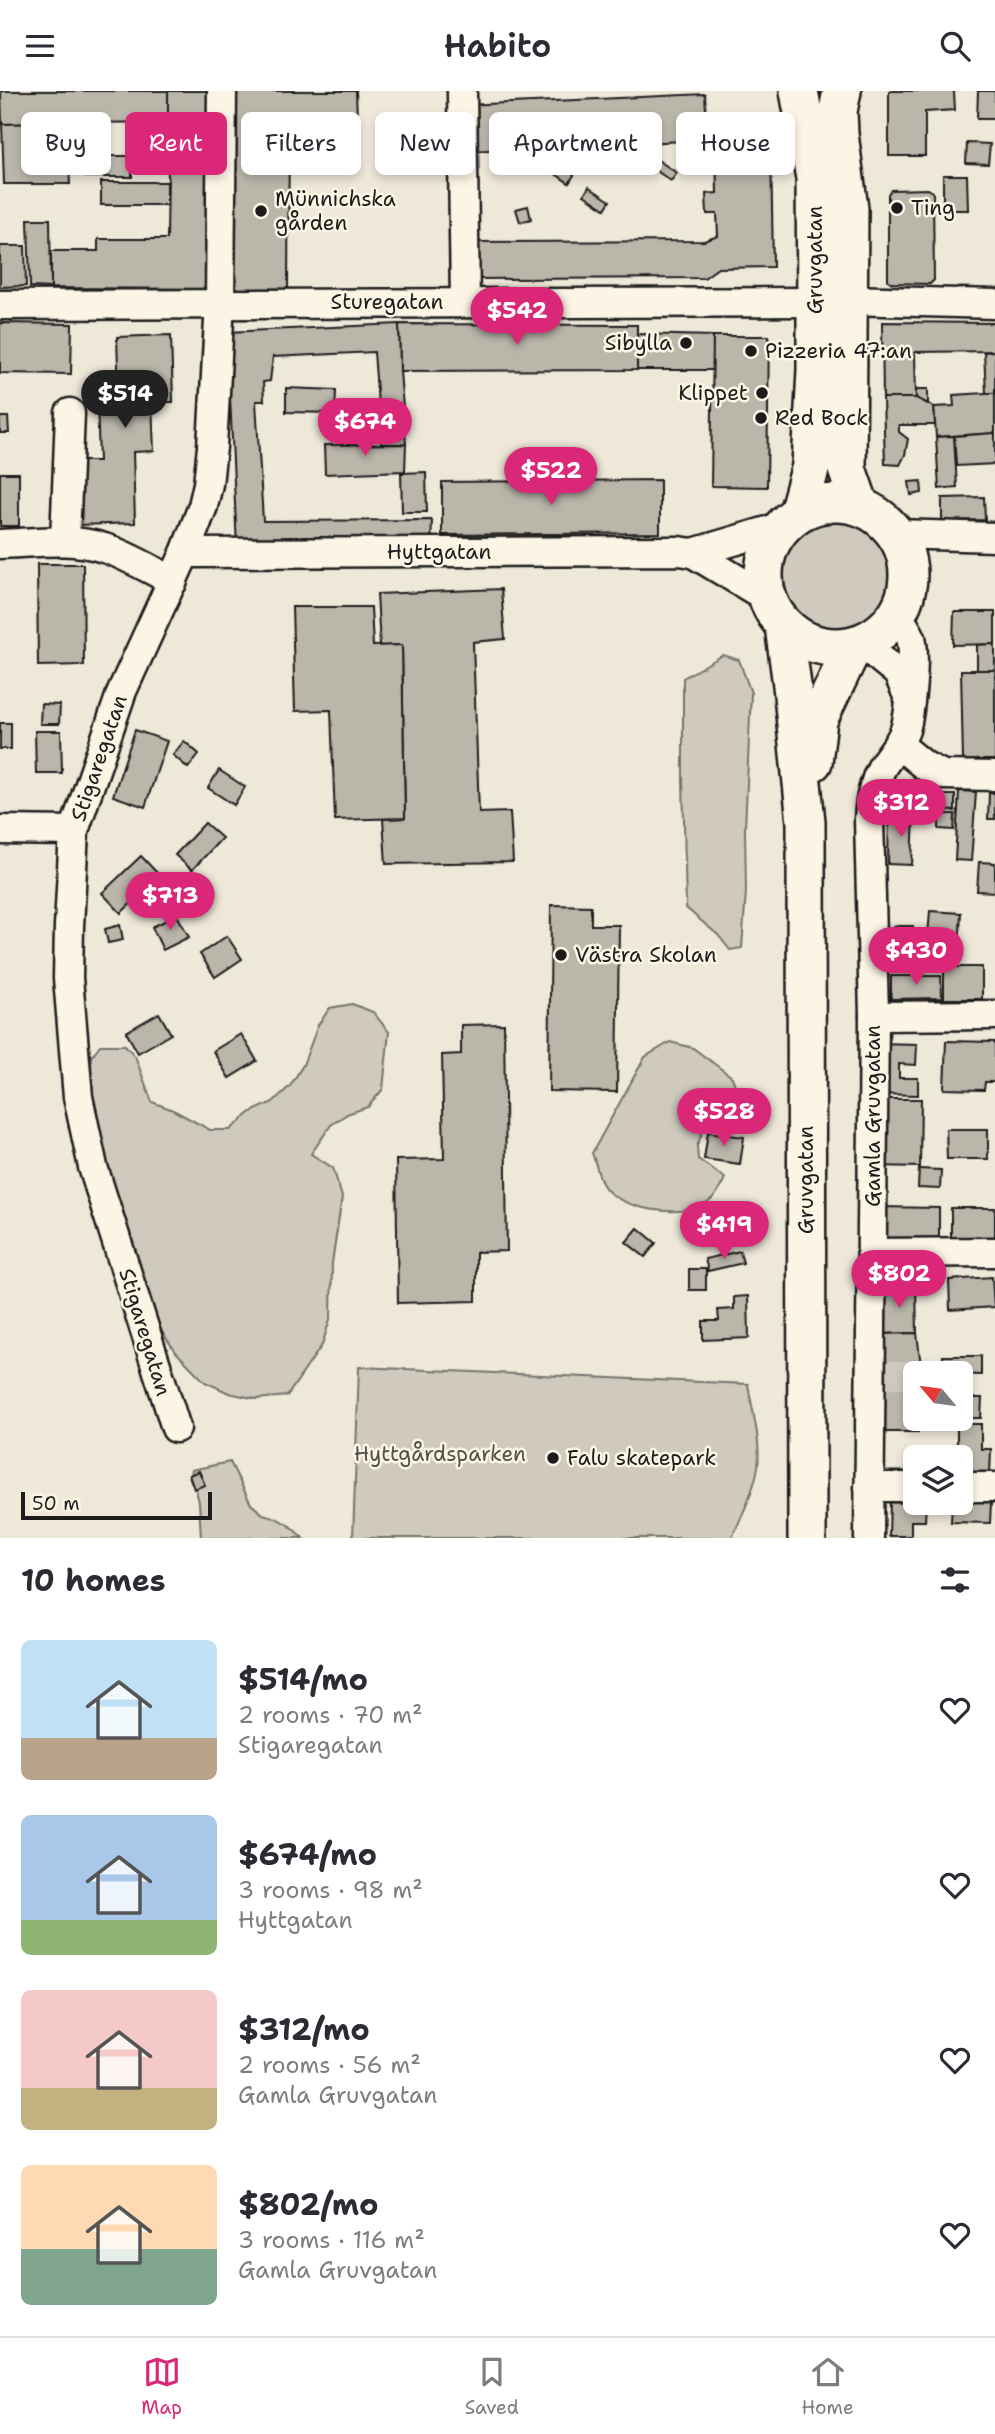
<!DOCTYPE html>
<html lang="en">
<head>
<meta charset="utf-8">
<style>
  :root { --surface:#fff; --page:#f7f7f7; --text:#2b2b33; --muted:#7c7c81; --line:#e1e1e2; --accent:#db2777 }
  body { margin:0; font-family:"Shantell Sans",sans-serif; background:var(--page); color:var(--text); height:100vh; display:flex; flex-direction:column; font-size:26px; white-space:nowrap }
  * { box-sizing:border-box; margin:0 }
  p { font-size:23px; color:var(--muted) }
  .icon { flex:none; width:38px; height:38px; fill:none; stroke:currentColor; stroke-width:2; stroke-linecap:round; stroke-linejoin:round }
  .map { position:relative; height:1447px; overflow:hidden }
  .sheet { display:flex; flex-direction:column; background:var(--surface); flex:1 }
  .sheet>* { flex:none }
  .top-card { position:absolute; left:21px; top:21px; width:954px; height:63px; display:flex; gap:14px }
  .needle { width:46px; rotate:299deg }
  .tools { position:absolute; left:903px; top:1270px; display:grid; gap:14px }
  .tools a { display:grid; place-items:center; width:70px; height:70px; border-radius:10px; background:var(--surface); box-shadow:0 4px 10px #0003; font-size:35px }
  .scale { position:absolute; left:21px; bottom:18px; width:191px; box-sizing:border-box; padding-left:7px; border:4px solid #1c1c1c; border-top:0; font-size:19px; line-height:24px; white-space:nowrap; color:#1c1c1c; -webkit-text-stroke:5px #fcf5e5; paint-order:stroke }
  .price { position:absolute; translate:-50% -60px; padding:0 16px; border-radius:24px; background:var(--accent); color:#fff; font-size:23px; line-height:46px; filter:drop-shadow(0 2px 4px #0008) }
  .price::after { content:''; position:absolute; left:50%; top:42px; width:21px; height:16px; margin-left:-10px; background:inherit; clip-path:polygon(0 0,100% 0,50% 100%) }
  .price.selected { background:#222; color:#fff }
  ul { padding:0; list-style:none }
  li { display:flex; align-items:center; gap:21px; height:175px; padding:0 21px }
  li span { display:grid; place-items:center; flex:none; width:196px; height:140px; border-radius:10px; color:#555 }
  li>.icon { margin-inline-start:auto }
  span .icon { width:84px; height:84px; fill:#fffc; stroke-width:1 }
  li b { font-size:30px }
  h2 { display:flex; justify-content:space-between; align-items:center; height:84px; padding:0 21px; font-size:30px }
  .chip { padding:0 24px; border-radius:10px; background:var(--surface); box-shadow:0 4px 10px #0003; font-size:24px; line-height:63px }
  .chip.selected { background:var(--accent); color:#fff }
  header { display:flex; justify-content:space-between; align-items:center; height:91px; padding:0 21px; background:var(--surface); font-size:32px; font-weight:600 }
  .menu { display:flex; justify-content:space-around; align-items:center; height:98px; border-top:2px solid var(--line); background:var(--surface); font-size:19px; color:var(--muted) }
  .menu a { display:grid; justify-items:center; gap:4px }
  .menu .selected { color:var(--accent) }
  .map>svg:first-child { display:block }
</style>
</head>
<body>
<header><svg class="icon" aria-label="menu" viewBox="0 0 24 24"><path d="M4 6h16M4 12h16M4 18h16"/></svg>Habito<svg class="icon" aria-label="search" viewBox="0 0 24 24"><circle cx="10" cy="10" r="6"/><path d="M15 15l6 6"/></svg></header>
<div class="map">
<svg width="995" height="1447" viewBox="0 0 995 1447">
  <rect width="100%" height="100%" fill="#eee8d9"/>
  <filter id="ink" filterUnits="userSpaceOnUse"><feTurbulence type="fractalNoise" baseFrequency=".0143" numOctaves="2"/><feDisplacementMap in="SourceGraphic" scale="14" xChannelSelector="R" yChannelSelector="G"/><feConvolveMatrix kernelMatrix="1 2 1 2 8 2 1 2 1" color-interpolation-filters="sRGB"/></filter>
  <g filter="url(#ink)">
    <g fill="#cfcabd" stroke="#76736c" stroke-width="2">
      <circle cx="835" cy="486" r="57"/>
      <polygon points="723,564 739,569 751,602 745,738 746,800 742,857 730,859 718,844 686,817 683,688 683,587"/>
      <polygon points="352,913 373,921 389,941 383,998 368,1016 347,1023 331,1034 311,1063 333,1077 342,1106 332,1172 331,1225 322,1254 287,1305 257,1308 229,1302 205,1291 176,1261 153,1228 117,1117 93,1027 91,966 100,954 125,954 135,965 152,1011 173,1019 210,1039 230,1039 251,1021 273,1011 290,995 303,974 318,934 330,917"/>
      <path d="M670 951 693 957 732 986 742 1014 706 1032 697 1055 698 1068 725 1087C720 1097 716 1107 706 1113 682 1128 618 1119 603 1094 598 1085 596 1072 592 1062L645 966Z"/>
      <path d="M359 1276 748 1293C752 1319 761 1349 758 1375 756 1393 740 1432 731 1447H353Z"/>
      <polygon points="230,1371 251,1413 263,1423 276,1427 290,1435 303,1447 201,1447 199,1411 191,1379"/>
    </g>
    <g fill="#bab6aa" stroke="#1c1c1c" stroke-width="2">
      <polygon points="1,0 168,0 168,31 2,33"/>
      <polygon points="168,0 209,0 211,79 168,79"/>
      <polygon points="233,0 356,0 357,28 289,28 288,200 234,201"/>
      <polygon points="889,0 954,0 955,19 925,21 925,65 889,65"/>
      <polygon points="978,0 995,0 995,28 977,28"/>
      <polygon points="705,3 706,19 771,54 773,176 718,177 704,187 475,188 475,151 704,150 718,145 717,123 707,123 706,103 717,102 716,55 707,49 467,60 466,14"/>
      <polygon points="51,32 51,53 68,58 70,93 4,93 2,33"/>
      <polygon points="967,52 990,53 988,73 966,72"/>
      <rect x="86" y="65" width="46" height="21"/>
      <polygon points="656,68 677,82 671,90 651,76"/>
      <polygon points="553,70 574,84 569,92 548,78"/>
      <polygon points="168,79 211,79 210,198 51,197 51,160 98,160 98,148 167,148"/>
      <polygon points="943,84 967,84 968,119 943,119"/>
      <rect x="101" y="91" width="66" height="23"/>
      <polygon points="589,96 610,110 605,118 584,104"/>
      <polygon points="928,98 933,101 934,189 930,193 892,192 888,189 888,103 891,99"/>
      <polygon points="528,115 531,128 520,131 516,118"/>
      <polygon points="28,128 50,128 51,197 30,196"/>
      <polygon points="0,155 25,155 26,195 0,196"/>
      <polygon points="882,231 995,232 995,260 915,261 916,307 883,307"/>
      <polygon points="0,232 72,233 71,283 0,282"/>
      <polygon points="399,233 637,234 637,279 400,280"/>
      <polygon points="399,233 400,280 406,353 381,353 374,261 273,266 270,290 263,291 264,310 256,310 263,430 432,429 431,456 237,456 227,241"/>
      <polygon points="637,243 713,245 713,279 637,279"/>
      <polygon points="171,244 173,311 152,311 154,360 133,361 135,432 79,434 77,370 99,370 97,308 119,308 117,246"/>
      <polygon points="713,245 769,245 767,396 711,395"/>
      <polygon points="995,260 995,302 986,302 984,261"/>
      <polygon points="286,297 336,299 335,322 286,321"/>
      <polygon points="916,298 928,298 928,313 916,307"/>
      <polygon points="986,302 995,302 995,342 936,346 934,316 954,315 953,304"/>
      <polygon points="883,307 916,307 934,316 935,334 899,334 899,341 908,348 905,364 900,374 885,373"/>
      <polygon points="0,326 8,326 9,342 0,342"/>
      <polygon points="995,342 995,373 956,375 954,345"/>
      <polygon points="954,345 957,396 939,398 936,346"/>
      <polygon points="406,353 405,380 325,383 324,354"/>
      <polygon points="426,381 427,421 402,421 401,382"/>
      <rect x="0" y="382" width="19" height="53"/>
      <polygon points="660,389 660,442 442,444 442,391"/>
      <polygon points="921,390 922,402 911,404 909,391"/>
      <polygon points="984,406 985,429 942,430 942,407"/>
      <polygon points="37,473 83,473 84,574 38,575"/>
      <polygon points="501,498 505,548 473,551 479,722 510,721 513,771 386,773 383,728 405,727 402,554 380,555 377,503"/>
      <polygon points="292,516 371,516 373,555 402,554 405,727 335,729 331,619 295,620"/>
      <polygon points="954,521 995,521 995,553 953,554"/>
      <polygon points="995,553 995,579 977,579 977,554"/>
      <polygon points="961,579 995,579 995,669 963,669"/>
      <polygon points="41,613 60,614 59,633 40,633"/>
      <rect x="0" y="632" width="11" height="26"/>
      <polygon points="135,639 167,650 145,716 113,705"/>
      <polygon points="35,640 61,640 62,682 36,682"/>
      <polygon points="184,650 199,663 188,677 173,664"/>
      <polygon points="219,679 245,696 234,714 208,697"/>
      <polygon points="959,700 976,701 971,770 955,769"/>
      <polygon points="989,702 995,702 995,728 988,728"/>
      <polygon points="940,704 955,704 955,720 940,719"/>
      <polygon points="914,722 912,774 888,773 889,723"/>
      <polygon points="939,723 955,723 954,739 939,738"/>
      <polygon points="205,732 222,747 192,779 175,764"/>
      <polygon points="141,765 160,785 121,822 102,802"/>
      <polygon points="979,771 995,772 995,801 977,800"/>
      <polygon points="551,814 591,815 591,834 619,834 617,1001 549,1000"/>
      <polygon points="930,820 961,822 959,859 927,857"/>
      <polygon points="177,824 189,846 163,859 152,836"/>
      <polygon points="120,834 123,849 108,852 105,838"/>
      <polygon points="894,835 913,835 915,879 895,879"/>
      <polygon points="227,845 242,868 215,886 200,863"/>
      <rect x="944" y="876" width="38" height="32"/>
      <polygon points="891,885 941,885 942,907 891,908"/>
      <polygon points="159,922 171,943 138,962 126,941"/>
      <polygon points="504,933 507,1160 476,1161 476,1210 398,1212 396,1069 444,1068 442,964 461,963 461,934"/>
      <polygon points="241,943 257,970 229,987 213,960"/>
      <polygon points="946,950 995,951 995,991 985,991 984,999 944,998"/>
      <polygon points="877,952 917,953 916,974 899,973 899,987 918,987 918,1004 876,1003"/>
      <polygon points="876,1008 921,1008 920,1076 876,1075"/>
      <polygon points="946,1038 988,1038 988,1068 947,1068"/>
      <polygon points="708,1041 744,1046 740,1073 704,1068"/>
      <polygon points="919,1078 941,1079 940,1098 918,1097"/>
      <polygon points="878,1116 939,1117 939,1158 877,1157"/>
      <rect x="951" y="1117" width="44" height="41"/>
      <polygon points="638,1137 656,1152 645,1166 626,1151"/>
      <polygon points="740,1160 743,1172 708,1180 705,1168"/>
      <rect x="689" y="1178" width="17" height="21"/>
      <polygon points="992,1186 994,1216 950,1219 949,1189"/>
      <polygon points="916,1195 917,1242 882,1243 880,1196"/>
      <polygon points="748,1205 749,1247 703,1249 703,1230 719,1230 718,1219 734,1218 734,1206"/>
      <polygon points="917,1242 922,1283 915,1283 915,1293 882,1293 882,1243"/>
      <polygon points="943,1265 981,1265 981,1284 943,1283"/>
      <polygon points="882,1293 915,1293 915,1328 918,1328 918,1341 883,1341"/>
      <polygon points="961,1307 982,1307 981,1327 961,1327"/>
      <polygon points="957,1333 981,1333 981,1358 991,1358 990,1384 961,1383 961,1367 957,1367"/>
      <polygon points="199,1380 205,1394 194,1398 189,1384"/>
      <polygon points="961,1410 991,1411 990,1432 951,1431 952,1412 961,1412"/>
      <polygon points="890,1411 926,1412 925,1430 911,1430 911,1445 889,1445"/>
    </g>
    <g fill="none" stroke-linecap="round" stroke-linejoin="round">
      <polyline stroke="#cec9bd" stroke-width="28" stroke-dasharray="28 14" stroke-linecap="butt" points="882,1284 915,1284"/>
      <g stroke="#1c1c1c" stroke-width="33">
        <g id="minor">
          <polyline points="462,0 465,211"/>
          <polyline points="848,209 995,213"/>
          <polyline points="0,214 816,211"/>
          <polyline points="896,443 995,446"/>
          <polyline points="65,450 70,322"/>
          <path d="M0 453C34 452 71 446 104 457 127 464 151 479 173 490"/>
          <polyline points="185,462 679,460 693,462 766,506"/>
          <polyline points="693,462 781,436"/>
          <polyline points="861,552 898,582 909,607"/>
          <polyline points="898,653 925,675 943,684 995,685"/>
          <polyline points="0,739 74,740"/>
          <polyline points="874,925 995,924"/>
          <polyline points="873,1162 995,1161"/>
          <polyline points="176,1337 93,1076 78,1006 68,887 69,835 74,740 122,600 185,462 203,415 208,393 212,356 220,211 222,0"/>
          <polyline points="869,1396 915,1396"/>
          <polyline points="961,1396 995,1396"/>
          <path d="M869 1447 874 925 869 728C870 709 873 693 882 676 890 663 900 653 905 639 910 622 916 563 911 547 908 539 901 531 897 523"/>
        </g>
      </g>
      <g stroke="#1c1c1c" stroke-width="42">
        <g id="major">
          <polyline points="842,0 838,20 839,43 849,118 847,378 860,415"/>
          <circle cx="836" cy="484" r="72"/>
          <polyline points="798,422 811,375 816,279 816,211 815,87 799,0"/>
          <polyline points="784,535 792,594 806,731 807,1447"/>
          <polyline points="813,671 818,629 854,554"/>
        </g>
      </g>
      <use href="#minor" stroke="#fcf5e5" stroke-width="28"/>
      <use href="#major" stroke="#fcf5e5" stroke-width="37"/>
    </g>
  </g>
  <g fill="#1c1c1c" stroke="#fcf5e5" stroke-width="2.5">
    <circle cx="897" cy="117" r="7"/>
    <circle cx="261" cy="120" r="7"/>
    <circle cx="686" cy="252" r="7"/>
    <circle cx="751" cy="260" r="7"/>
    <circle cx="762" cy="302" r="7"/>
    <circle cx="761" cy="327" r="7"/>
    <circle cx="561" cy="864" r="7"/>
    <circle cx="553" cy="1367" r="7"/>
  </g>
  <g text-anchor="middle" stroke-width="5" stroke-linejoin="round" paint-order="stroke">
    <g font-size="21" fill="#1c1c1c" stroke="#fcf5e5" text-anchor="start">
      <text x="275" y="115">Münnichska<tspan x="275" dy="24">gården</tspan></text>
      <text x="911" y="124">Ting</text>
      <text x="672" y="259" text-anchor="end">Sibylla</text>
      <text x="765" y="267">Pizzeria 47:an</text>
      <text x="748" y="309" text-anchor="end">Klippet</text>
      <text x="775" y="334">Red Bock</text>
      <text x="575" y="871">Västra Skolan</text>
      <text x="567" y="1374">Falu skatepark</text>
    </g>
    <g font-size="21" fill="#1c1c1c" stroke="#fcf5e5">
      <text transform="translate(815 169) rotate(-90)" y="7">Gruvgatan</text>
      <text x="387" y="218">Sturegatan</text>
      <text x="439" y="468">Hyttgatan</text>
      <text transform="translate(99 667) rotate(-71)" y="7">Stigaregatan</text>
      <text transform="translate(873 1025) rotate(-90)" y="7">Gamla Gruvgatan</text>
      <text transform="translate(806 1089) rotate(-90)" y="7">Gruvgatan</text>
      <text transform="translate(145 1241) rotate(73)" y="7">Stigaregatan</text>
    </g>
    <g font-size="21" fill="#52504c" stroke="#fcf5e5">
      <text x="440" y="1370">Hyttgårdsparken</text>
    </g>
  </g>
</svg>
<div class="tools">
<a><svg class="needle" viewBox="-14 -14 28 28"><path d="M0-13l5 13h-10z" fill="#e53935"/><path d="M0 13l5-13h-10z" fill="#7c7c81"/></svg></a>
<a><svg class="icon" aria-label="layers" viewBox="0 0 24 24"><path d="M12 4l9 5-9 5-9-5zM3 14l9 5 9-5"/></svg></a>
</div>
<div class="scale">50 m</div>
<b class="price" style="left:517px;top:256px">$542</b>
<b class="price selected" style="left:125px;top:339px">$514</b>
<b class="price" style="left:365px;top:367px">$674</b>
<b class="price" style="left:551px;top:416px">$522</b>
<b class="price" style="left:901px;top:748px">$312</b>
<b class="price" style="left:170px;top:841px">$713</b>
<b class="price" style="left:916px;top:896px">$430</b>
<b class="price" style="left:724px;top:1057px">$528</b>
<b class="price" style="left:724px;top:1170px">$419</b>
<b class="price" style="left:899px;top:1219px">$802</b>
<div class="top-card">
<a class="chip">Buy</a>
<a class="chip selected">Rent</a>
<a class="chip">Filters</a>
<a class="chip">New</a>
<a class="chip">Apartment</a>
<a class="chip">House</a>
</div>
</div>
<section class="sheet">
<h2>10 homes<svg class="icon" aria-label="filters" viewBox="0 0 24 24"><path d="M4 7h16M4 17h16"/><circle cx="9" cy="7" r="2"/><circle cx="15" cy="17" r="2"/></svg></h2>
<ul>
<li><span style="background:linear-gradient(#bfe0f5 70%,#b9a48a 0)"><svg class="icon" aria-label="home" viewBox="0 0 24 24"><path d="M3 11l9-7 9 7M6 9v11h12V9"/></svg></span><div><b>$514/mo</b><p>2 rooms · 70 m²</p><p>Stigaregatan</p></div><svg class="icon" aria-label="heart" viewBox="0 0 24 24"><path d="M12 20l-8-8c-3-5 5-10 8-4 3-6 11-1 8 4z"/></svg></li>
<li><span style="background:linear-gradient(#a9c7e8 75%,#8fb573 0)"><svg class="icon" aria-label="home" viewBox="0 0 24 24"><path d="M3 11l9-7 9 7M6 9v11h12V9"/></svg></span><div><b>$674/mo</b><p>3 rooms · 98 m²</p><p>Hyttgatan</p></div><svg class="icon" aria-label="heart" viewBox="0 0 24 24"><path d="M12 20l-8-8c-3-5 5-10 8-4 3-6 11-1 8 4z"/></svg></li>
<li><span style="background:linear-gradient(#f6c9c9 70%,#c2b280 0)"><svg class="icon" aria-label="home" viewBox="0 0 24 24"><path d="M3 11l9-7 9 7M6 9v11h12V9"/></svg></span><div><b>$312/mo</b><p>2 rooms · 56 m²</p><p>Gamla Gruvgatan</p></div><svg class="icon" aria-label="heart" viewBox="0 0 24 24"><path d="M12 20l-8-8c-3-5 5-10 8-4 3-6 11-1 8 4z"/></svg></li>
<li><span style="background:linear-gradient(#ffd9b3 60%,#7fa58c 0)"><svg class="icon" aria-label="home" viewBox="0 0 24 24"><path d="M3 11l9-7 9 7M6 9v11h12V9"/></svg></span><div><b>$802/mo</b><p>3 rooms · 116 m²</p><p>Gamla Gruvgatan</p></div><svg class="icon" aria-label="heart" viewBox="0 0 24 24"><path d="M12 20l-8-8c-3-5 5-10 8-4 3-6 11-1 8 4z"/></svg></li>
</ul>
</section>
<nav class="menu">
<a class="selected"><svg class="icon" aria-label="map" viewBox="0 0 24 24"><path d="M3 6l6-2 6 2 6-2v14l-6 2-6-2-6 2zM9 4v14M15 6v14"/></svg>Map</a>
<a><svg class="icon" aria-label="saved" viewBox="0 0 24 24"><path d="M7 4h10v16l-5-4-5 4z"/></svg>Saved</a>
<a><svg class="icon" aria-label="home" viewBox="0 0 24 24"><path d="M3 11l9-7 9 7M6 9v11h12V9"/></svg>Home</a>
</nav>
</body>
</html>
